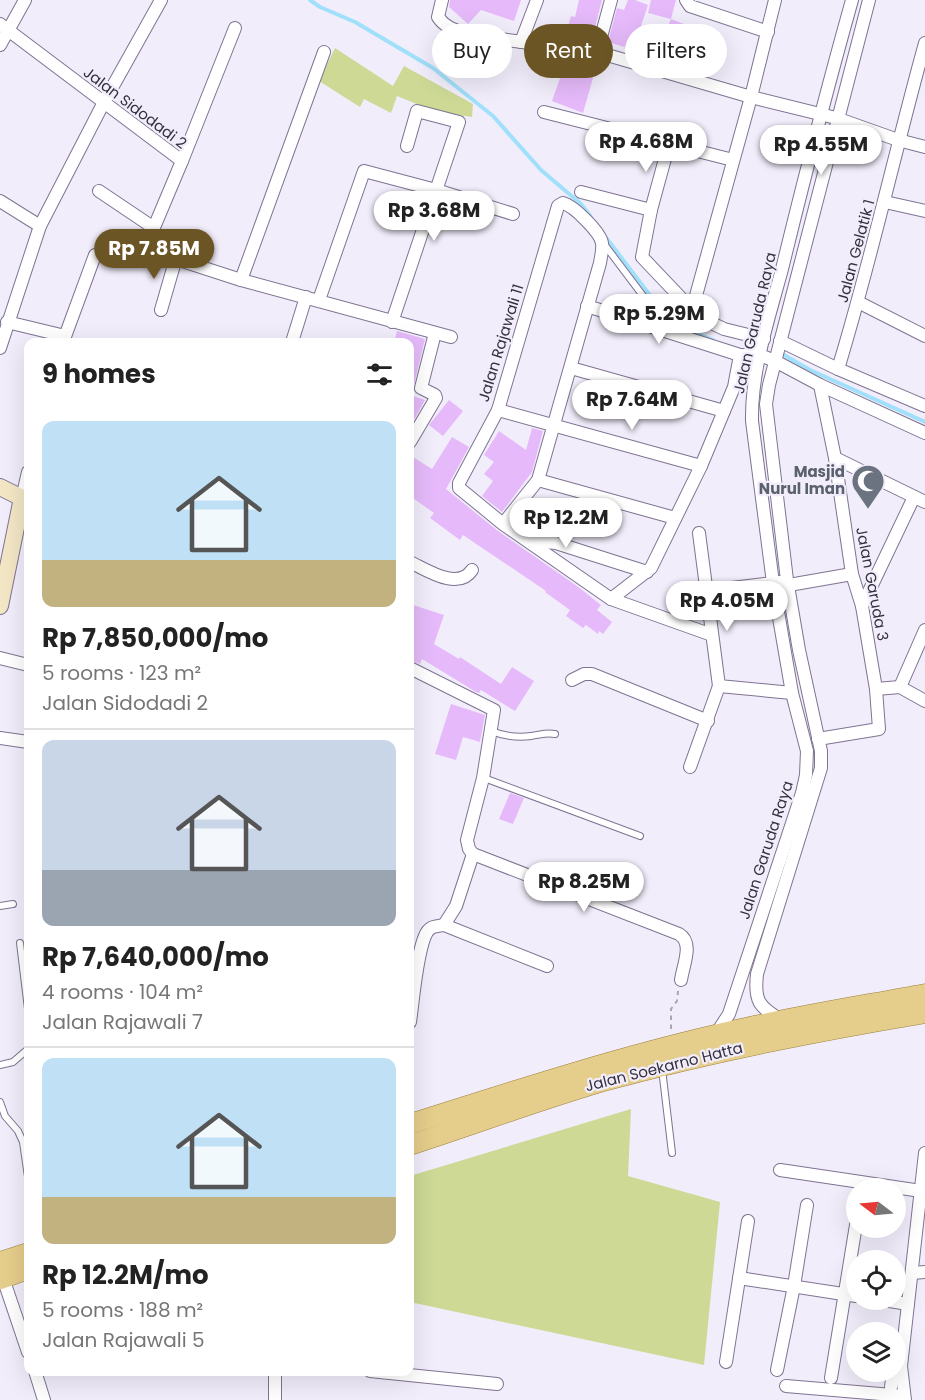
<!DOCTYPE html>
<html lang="en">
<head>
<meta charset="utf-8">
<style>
  :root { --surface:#fff; --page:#f2f2f2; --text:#222; --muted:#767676; --line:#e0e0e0; --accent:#6c5524 }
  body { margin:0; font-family:Poppins,sans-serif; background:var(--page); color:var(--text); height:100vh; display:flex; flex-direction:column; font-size:22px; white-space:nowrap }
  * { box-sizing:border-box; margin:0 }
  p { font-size:20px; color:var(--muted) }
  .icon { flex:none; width:33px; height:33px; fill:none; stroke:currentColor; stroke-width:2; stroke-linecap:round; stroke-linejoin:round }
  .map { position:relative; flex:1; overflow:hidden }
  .panel { position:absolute; left:24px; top:338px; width:390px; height:1038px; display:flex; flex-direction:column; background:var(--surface); border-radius:12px; box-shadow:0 6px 24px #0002 }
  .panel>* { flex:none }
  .banner { position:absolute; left:432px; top:24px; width:402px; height:54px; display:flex; gap:12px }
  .needle { width:39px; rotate:286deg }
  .controls { position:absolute; left:846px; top:1178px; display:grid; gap:12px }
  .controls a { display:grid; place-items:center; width:60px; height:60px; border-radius:50%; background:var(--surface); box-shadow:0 6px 24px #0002; font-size:30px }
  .price { position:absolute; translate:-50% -51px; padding:0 14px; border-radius:21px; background:#fff; color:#222; font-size:20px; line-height:39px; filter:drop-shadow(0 2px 3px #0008) }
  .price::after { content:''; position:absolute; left:50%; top:36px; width:18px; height:14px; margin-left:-9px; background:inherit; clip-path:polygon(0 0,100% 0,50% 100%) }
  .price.on { background:var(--accent); color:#fff }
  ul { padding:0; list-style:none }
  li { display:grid; align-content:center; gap:12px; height:318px; padding:0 18px }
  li+li { border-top:2px solid var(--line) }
  li span { display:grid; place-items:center; height:186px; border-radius:12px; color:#555 }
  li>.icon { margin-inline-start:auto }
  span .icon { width:108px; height:108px; fill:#fffc; stroke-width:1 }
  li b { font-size:26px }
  h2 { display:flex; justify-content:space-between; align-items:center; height:72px; padding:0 18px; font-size:26px }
  .chip { padding:0 21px; border-radius:27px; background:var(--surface); box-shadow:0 6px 24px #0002; font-size:21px; line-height:54px }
  .chip.on { background:var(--accent); color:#fff }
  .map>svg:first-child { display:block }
</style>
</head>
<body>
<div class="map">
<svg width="925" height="1400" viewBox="0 0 925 1400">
  <rect width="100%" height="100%" fill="#f2edfb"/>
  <g fill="#cdd995">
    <polygon points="335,48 393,86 404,66 473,104 472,117 434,111 397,96 391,113 364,99 360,107 319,81"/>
    <polygon points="631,1109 628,1176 720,1202 704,1365 410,1302 410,1176"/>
  </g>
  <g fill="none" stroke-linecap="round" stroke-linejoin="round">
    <g stroke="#a0e0fa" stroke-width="4">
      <polyline points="310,0 320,7 355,22 433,68 493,116 541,170 581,204 591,217"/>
      <polyline points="604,235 662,311 688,330 713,340"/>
      <polyline points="779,355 784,355 810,370 925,422"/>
    </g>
  </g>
  <g fill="#e6bafa">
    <polygon points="450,0 521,0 514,21 481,10 468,24 449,7"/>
    <polygon points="579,0 602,0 591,43 565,36 571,16 575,17"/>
    <polygon points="628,0 635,0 648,5 639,32 662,39 671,19 699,30 685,69 633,54 634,50 608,42 617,8 624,10"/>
    <polygon points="651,0 676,0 671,19 648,13"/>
    <polygon points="563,60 595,71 583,113 552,101 560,78 557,77"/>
    <polygon points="397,331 425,339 413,389 413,396 425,400 410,427 410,342 394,342"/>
    <polygon points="449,400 463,411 443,436 429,425"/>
    <polygon points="532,428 543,431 532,472 502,512 482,496 493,481 484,474 494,462 484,455 499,431 526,450"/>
    <polygon points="452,437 469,447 446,489 498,531 577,586 601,605 597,610 612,622 603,634 599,631 598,634 586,625 583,628 566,616 570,610 545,592 546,591 463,535 460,540 430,518 434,513 410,496 410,463 413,457 432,469"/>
    <polygon points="410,604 444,615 434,644 459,659 460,657 501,684 512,667 534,681 515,711 481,690 479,693 476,692 422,659 420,664 410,660"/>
    <polygon points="451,704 485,715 480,742 463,737 456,760 435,754"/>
    <polygon points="510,793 524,798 513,824 499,819"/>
  </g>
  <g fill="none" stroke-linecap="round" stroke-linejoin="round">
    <g stroke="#7f7392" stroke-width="8">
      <g id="lane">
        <polyline points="604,244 668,329"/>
        <path d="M491 731C504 736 517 738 531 736 540 735 546 732 555 734"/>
        <polyline points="484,778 640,836"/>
        <polyline points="0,906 13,904"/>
        <polyline points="20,943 28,1009"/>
        <polyline points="0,1065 13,1062 28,1049"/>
        <polyline points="662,1069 672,1153"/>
        <polyline points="0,1102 5,1116 18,1131 23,1142 28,1177"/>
      </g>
    </g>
    <g stroke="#7f7392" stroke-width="14">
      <g id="street">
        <path d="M442 0 438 17C446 29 458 31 470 35L597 52 751 97 836 118 898 140 925 147"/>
        <polyline points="686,0 690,6 768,32"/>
        <polyline points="0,24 182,161 150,237 136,246 95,255 63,342"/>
        <polyline points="521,42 537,0"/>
        <polyline points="0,45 25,0"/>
        <polyline points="597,52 611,0"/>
        <polyline points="544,112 733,160"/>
        <polyline points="669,144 651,210 642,257 699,317 724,329 764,339"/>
        <polyline points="182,161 235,28"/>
        <polyline points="99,191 154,228"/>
        <polyline points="581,192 651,210"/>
        <polyline points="0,201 40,226"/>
        <polyline points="885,202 925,211"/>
        <polyline points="136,246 241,280 451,337"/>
        <polyline points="241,280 324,52"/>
        <polyline points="319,300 364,171 436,190 513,214"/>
        <polyline points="858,302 925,336"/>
        <polyline points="587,306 740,355 760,355 775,361 820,385 925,433"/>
        <polyline points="161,310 176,258"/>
        <polyline points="692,310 751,97 775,0"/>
        <polyline points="7,322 65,336"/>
        <polyline points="392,322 459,122 417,111 407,146"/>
        <polyline points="780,341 838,369 925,406"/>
        <polyline points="292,342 306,297"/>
        <polyline points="0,348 40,226 104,102 161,0"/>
        <polyline points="571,368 724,411"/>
        <path d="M838 369C871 261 895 151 925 43"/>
        <polyline points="498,410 701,466"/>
        <polyline points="410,442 436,398 435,395 421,388 435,333"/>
        <polyline points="835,458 925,502"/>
        <polyline points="538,480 675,518"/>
        <polyline points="22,498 28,472"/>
        <path d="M503 524 538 480 600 263C601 256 603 250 602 243 600 232 574 206 563 203L558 206 498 410 459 483V488L503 524 611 599 712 635"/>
        <polyline points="699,533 719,686 792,693"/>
        <polyline points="529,541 556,543 647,572"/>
        <path d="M410 562C427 570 458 591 472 570"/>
        <polyline points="789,585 852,574"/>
        <polyline points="707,591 780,582"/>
        <polyline points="611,599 651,568 701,466 734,387 740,355"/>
        <polyline points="862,606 914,497"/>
        <polyline points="0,658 28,665"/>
        <path d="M410 668 494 710 483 778 467 840 469 849 473 854 679 934C694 943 683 965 681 980"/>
        <polyline points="572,680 584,674 592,674 708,721"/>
        <polyline points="900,687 925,630"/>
        <polyline points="900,687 925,701"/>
        <polyline points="876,689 900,687"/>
        <polyline points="0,738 28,742"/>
        <polyline points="818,739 879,729 876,689 862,606 852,574 835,458 820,385"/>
        <polyline points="690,767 719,686"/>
        <polyline points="444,925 456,906 473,854"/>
        <path d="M781 1020C759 1007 754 1001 757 974L821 768V751L799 650 787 580 766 404 769 385 869 0"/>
        <path d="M410 1022C413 1002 417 948 427 932 431 926 437 926 444 925L547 966"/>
        <path d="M716 1034 729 1014 802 793 806 775 807 751 792 693 773 583 752 421C751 370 769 318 782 269 804 179 827 89 852 0"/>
        <polyline points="780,1170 921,1191"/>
        <polyline points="912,1273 925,1272"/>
        <polyline points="3,1278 28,1352"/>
        <polyline points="739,1278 856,1296"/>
        <polyline points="877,1299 908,1304"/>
        <polyline points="726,1362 748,1221"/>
        <polyline points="777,1370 794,1286 807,1205"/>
        <polyline points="35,1371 44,1400"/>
        <polyline points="370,1371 497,1384"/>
        <polyline points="831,1378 856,1225"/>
        <polyline points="786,1386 904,1396"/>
        <polyline points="891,1387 893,1371"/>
        <polyline points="275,1400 275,1371"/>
        <polyline points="905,1400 901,1366 925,1153"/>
      </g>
    </g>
    <g stroke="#7f7392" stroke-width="18">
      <polyline id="secondary" points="0,487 22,498 0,606"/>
    </g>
    <g stroke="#9c813d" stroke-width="21">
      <g id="primary">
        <path d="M410 1124C511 1092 612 1059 715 1035 784 1018 855 1007 925 994"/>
        <path d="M410 1145C475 1124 539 1100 604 1081 710 1052 817 1031 925 1013"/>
        <polyline points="0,1262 28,1253"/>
        <polyline points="0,1279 28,1269"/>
      </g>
    </g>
    <polyline stroke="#aba6b4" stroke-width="2" stroke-dasharray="4.5 4.5" stroke-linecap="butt" points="671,1029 671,1009 677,1001 678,991"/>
    <use href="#lane" stroke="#fff" stroke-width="6"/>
    <use href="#street" stroke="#fff" stroke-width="12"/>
    <use href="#secondary" stroke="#f2e6c5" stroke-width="16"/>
    <use href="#primary" stroke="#e5cd8b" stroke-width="20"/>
  </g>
  <defs>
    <g id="mosque-pin" transform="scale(1.725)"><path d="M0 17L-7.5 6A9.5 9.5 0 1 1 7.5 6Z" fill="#6b7280" stroke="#f2edfb"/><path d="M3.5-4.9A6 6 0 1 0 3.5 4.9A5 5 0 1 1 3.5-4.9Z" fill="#fff"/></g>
  </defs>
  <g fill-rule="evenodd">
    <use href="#mosque-pin" x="868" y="481"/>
  </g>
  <g text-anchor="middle" stroke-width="4.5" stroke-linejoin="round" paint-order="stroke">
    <g font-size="15" fill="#35303d" stroke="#f2edfb">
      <text transform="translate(135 108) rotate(37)" y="5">Jalan Sidodadi 2</text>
      <text transform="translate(856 251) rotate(-75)" y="5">Jalan Gelatik 1</text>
      <text transform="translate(755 323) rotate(-77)" y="5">Jalan Garuda Raya</text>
      <text transform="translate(501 343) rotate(-73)" y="5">Jalan Rajawali 11</text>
      <text transform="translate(872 584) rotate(79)" y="5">Jalan Garuda 3</text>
      <text transform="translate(766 850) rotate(-72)" y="5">Jalan Garuda Raya</text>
      <text transform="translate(664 1067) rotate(-14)" y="5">Jalan Soekarno Hatta</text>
    </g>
    <g font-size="15" font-weight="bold" fill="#5b616d" stroke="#f2edfb" text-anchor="end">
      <text x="845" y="477">Masjid<tspan x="845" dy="17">Nurul Iman</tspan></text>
    </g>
  </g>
</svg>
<div class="controls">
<a><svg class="needle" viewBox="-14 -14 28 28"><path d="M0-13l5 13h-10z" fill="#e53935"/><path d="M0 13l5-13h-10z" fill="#767676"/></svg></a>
<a><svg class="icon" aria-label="locate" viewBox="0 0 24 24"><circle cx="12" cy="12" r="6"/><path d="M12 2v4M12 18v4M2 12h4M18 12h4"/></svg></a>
<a><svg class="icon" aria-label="layers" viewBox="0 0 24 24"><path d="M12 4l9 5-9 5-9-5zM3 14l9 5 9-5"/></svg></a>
</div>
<b class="price" style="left:646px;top:173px">Rp 4.68M</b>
<b class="price" style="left:821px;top:176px">Rp 4.55M</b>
<b class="price" style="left:434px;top:242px">Rp 3.68M</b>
<b class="price on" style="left:154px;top:280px">Rp 7.85M</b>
<b class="price" style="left:659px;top:345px">Rp 5.29M</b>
<b class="price" style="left:632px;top:431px">Rp 7.64M</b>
<b class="price" style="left:566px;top:549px">Rp 12.2M</b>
<b class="price" style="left:727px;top:632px">Rp 4.05M</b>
<b class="price" style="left:584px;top:913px">Rp 8.25M</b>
<div class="banner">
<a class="chip">Buy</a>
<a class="chip on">Rent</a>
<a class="chip">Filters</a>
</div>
<section class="panel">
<h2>9 homes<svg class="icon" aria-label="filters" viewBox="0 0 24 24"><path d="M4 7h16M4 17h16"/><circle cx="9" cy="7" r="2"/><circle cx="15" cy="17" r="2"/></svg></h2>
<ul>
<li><span style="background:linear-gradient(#bfe0f5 75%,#c2b280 0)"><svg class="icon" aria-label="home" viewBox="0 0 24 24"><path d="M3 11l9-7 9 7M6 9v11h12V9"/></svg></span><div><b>Rp 7,850,000/mo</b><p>5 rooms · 123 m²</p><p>Jalan Sidodadi 2</p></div></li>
<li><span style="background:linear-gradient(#c9d6e8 70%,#9aa5b1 0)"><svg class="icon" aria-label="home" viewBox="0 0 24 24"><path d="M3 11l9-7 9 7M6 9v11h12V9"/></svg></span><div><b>Rp 7,640,000/mo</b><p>4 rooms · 104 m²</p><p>Jalan Rajawali 7</p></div></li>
<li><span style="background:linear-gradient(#bfe0f5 75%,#c2b280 0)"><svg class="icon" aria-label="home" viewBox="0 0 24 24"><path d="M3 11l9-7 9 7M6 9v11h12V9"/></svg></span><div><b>Rp 12.2M/mo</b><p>5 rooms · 188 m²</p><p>Jalan Rajawali 5</p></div></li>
</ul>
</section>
</div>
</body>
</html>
